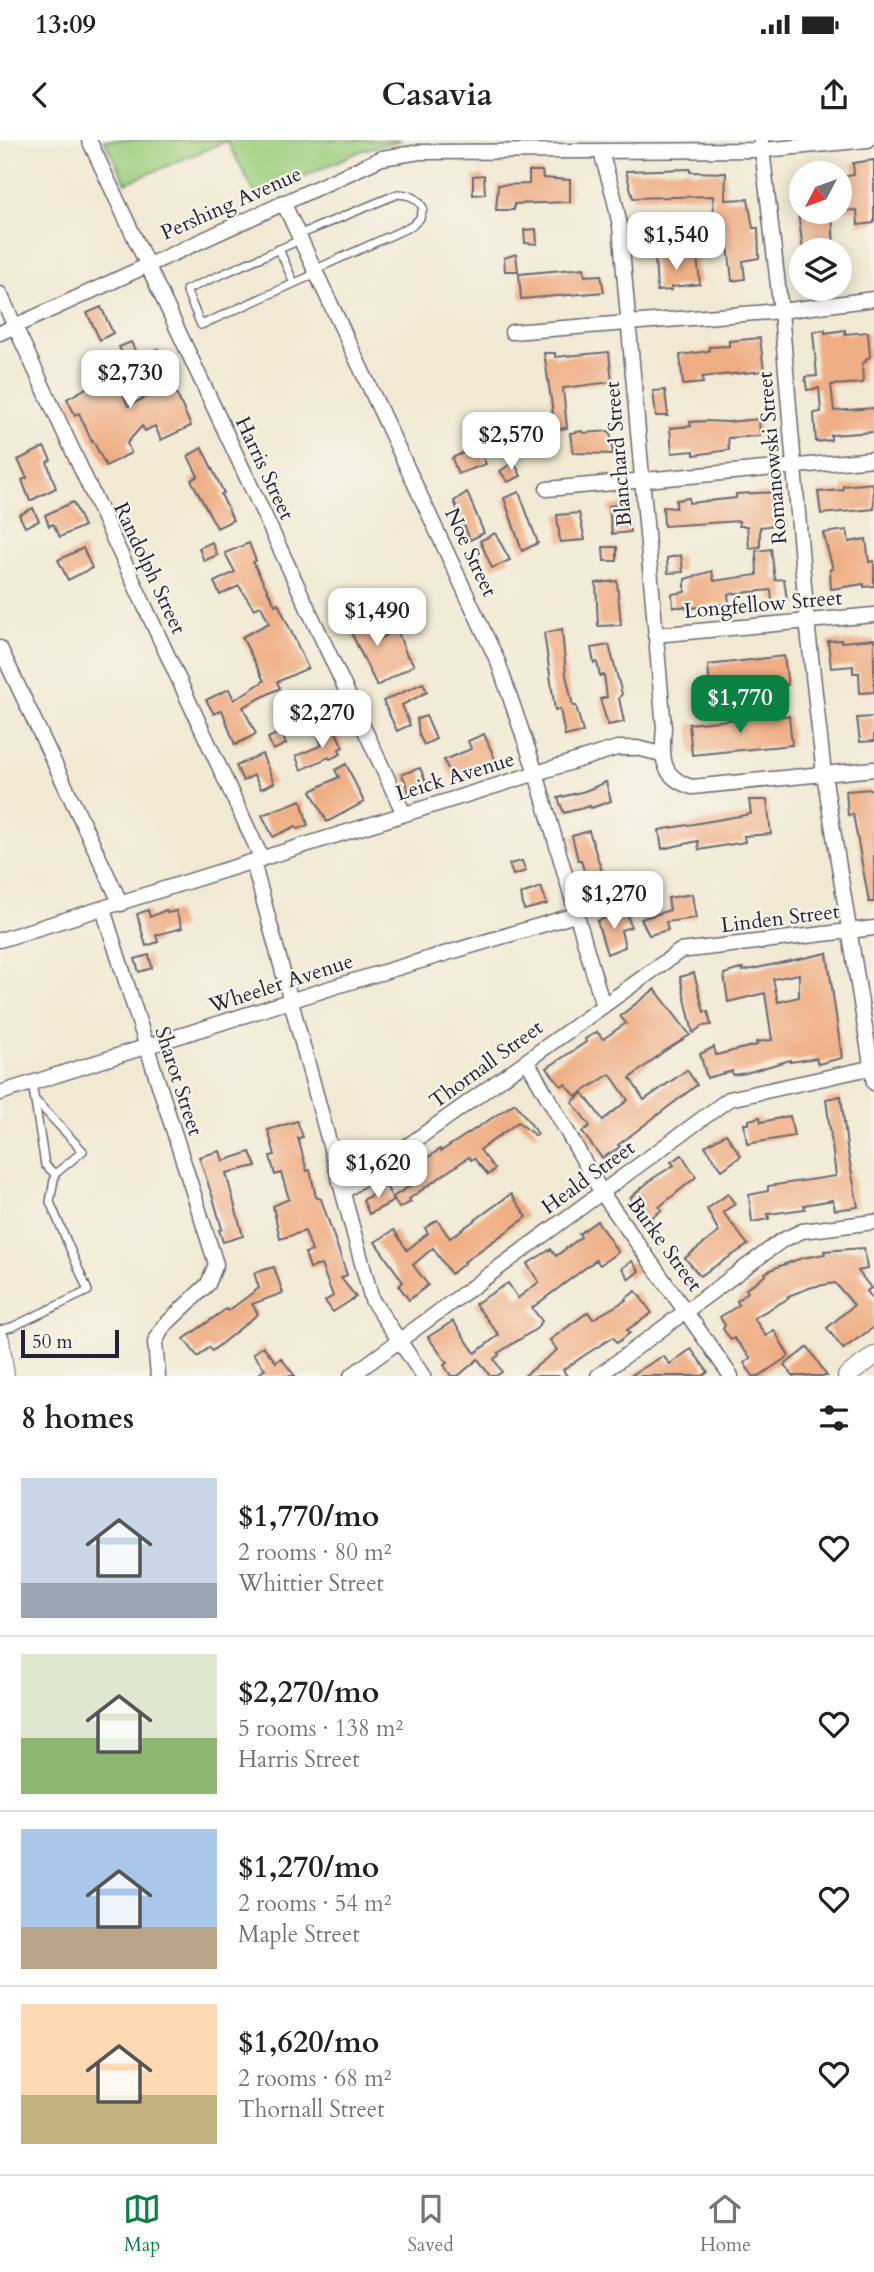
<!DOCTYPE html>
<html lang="en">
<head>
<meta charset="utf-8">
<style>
  :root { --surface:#fff; --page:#f6f6f6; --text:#222; --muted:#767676; --line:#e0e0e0; --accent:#0b8043 }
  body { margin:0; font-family:Cardo,serif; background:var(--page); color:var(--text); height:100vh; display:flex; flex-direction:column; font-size:26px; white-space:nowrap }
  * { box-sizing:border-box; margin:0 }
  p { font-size:23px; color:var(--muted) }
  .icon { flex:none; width:38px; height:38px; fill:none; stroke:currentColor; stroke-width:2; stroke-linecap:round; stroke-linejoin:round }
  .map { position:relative; height:1236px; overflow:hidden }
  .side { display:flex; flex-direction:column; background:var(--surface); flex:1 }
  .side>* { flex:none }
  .needle { width:46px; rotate:229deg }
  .fabs { position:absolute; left:789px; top:21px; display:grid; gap:14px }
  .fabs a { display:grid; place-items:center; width:63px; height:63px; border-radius:50%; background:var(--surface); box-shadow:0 4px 18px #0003; font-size:35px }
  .scale { position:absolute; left:21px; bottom:18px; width:98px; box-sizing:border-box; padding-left:7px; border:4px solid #22223b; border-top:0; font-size:19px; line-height:24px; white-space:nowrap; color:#22223b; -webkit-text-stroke:5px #f7f3e8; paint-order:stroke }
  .price { position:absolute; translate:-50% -60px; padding:0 16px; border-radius:14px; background:#fff; color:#222; font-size:23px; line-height:46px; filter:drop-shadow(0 2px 4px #0008) }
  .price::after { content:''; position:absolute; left:50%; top:42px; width:21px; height:16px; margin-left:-10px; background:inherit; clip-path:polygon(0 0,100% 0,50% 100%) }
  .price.active { background:var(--accent); color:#fff }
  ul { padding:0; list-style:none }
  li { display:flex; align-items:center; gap:21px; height:175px; padding:0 21px }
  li+li { border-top:2px solid var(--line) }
  li span { display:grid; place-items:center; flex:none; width:196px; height:140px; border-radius:0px; color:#555 }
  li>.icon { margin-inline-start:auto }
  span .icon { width:84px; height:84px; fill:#fffc; stroke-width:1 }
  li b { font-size:30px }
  h2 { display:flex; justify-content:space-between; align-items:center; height:84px; padding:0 21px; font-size:30px }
  .status { display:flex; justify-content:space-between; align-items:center; height:49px; padding:0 35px; background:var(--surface); direction:ltr }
  .status svg { height:19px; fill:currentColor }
  header { display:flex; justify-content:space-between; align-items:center; height:91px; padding:0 21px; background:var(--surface); font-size:32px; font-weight:700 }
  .tabs { display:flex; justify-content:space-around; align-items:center; height:98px; border-top:2px solid var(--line); background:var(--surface); font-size:19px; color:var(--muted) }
  .tabs a { display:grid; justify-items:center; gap:4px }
  .tabs .active { color:var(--accent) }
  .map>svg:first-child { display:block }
</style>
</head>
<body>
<div class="status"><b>13:09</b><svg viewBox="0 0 49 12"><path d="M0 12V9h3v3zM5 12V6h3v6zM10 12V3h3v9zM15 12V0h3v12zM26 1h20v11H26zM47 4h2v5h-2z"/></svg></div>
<header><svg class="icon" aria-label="back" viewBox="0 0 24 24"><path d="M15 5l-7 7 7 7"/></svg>Casavia<svg class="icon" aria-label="share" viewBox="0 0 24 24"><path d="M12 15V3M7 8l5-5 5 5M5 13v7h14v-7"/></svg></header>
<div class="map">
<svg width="874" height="1236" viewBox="0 0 874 1236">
  <rect width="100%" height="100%" fill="#f7f3e8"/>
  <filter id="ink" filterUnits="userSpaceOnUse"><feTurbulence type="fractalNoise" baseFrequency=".0143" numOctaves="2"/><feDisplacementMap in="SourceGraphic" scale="14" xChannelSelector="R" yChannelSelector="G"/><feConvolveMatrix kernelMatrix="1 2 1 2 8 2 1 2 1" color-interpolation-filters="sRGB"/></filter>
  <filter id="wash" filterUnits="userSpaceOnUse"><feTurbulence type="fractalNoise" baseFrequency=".00686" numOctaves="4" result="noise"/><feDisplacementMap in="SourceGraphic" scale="28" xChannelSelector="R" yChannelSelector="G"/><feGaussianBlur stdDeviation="1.57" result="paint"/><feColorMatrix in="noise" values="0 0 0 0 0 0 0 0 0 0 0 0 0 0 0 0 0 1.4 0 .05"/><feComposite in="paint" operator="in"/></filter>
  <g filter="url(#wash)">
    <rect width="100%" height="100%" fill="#f2e9d4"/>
    <polygon fill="#9ccd7c" stroke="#5f785c" stroke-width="2" points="104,0 402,0 363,10 257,57 227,1 126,43"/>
    <g id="blocks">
      <g fill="#efae85" fill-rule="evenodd">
        <polygon points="874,20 874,83 858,85 857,70 840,71 840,37 854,35 853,23"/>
        <polygon points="690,29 690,32 726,33 725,60 748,59 753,88 758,88 759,118 743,121 745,139 732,141 726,87 699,91 697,77 714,79 713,56 633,58 626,31"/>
        <polygon points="529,31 542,31 543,38 570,40 570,62 514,64 514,70 496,70 498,45 529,44"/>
        <polygon points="484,35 485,54 473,55 473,36"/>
        <polygon points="798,72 832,72 834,110 803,110"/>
        <polygon points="536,89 537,104 525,103 524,90"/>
        <polygon points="649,89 651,102 638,104 636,90"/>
        <polygon points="516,114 518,131 505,131 504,118"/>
        <polygon points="670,114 670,119 697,115 700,144 671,147 672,150 657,151 655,117"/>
        <polygon points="584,128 585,136 601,135 604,152 521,159 519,134"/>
        <polygon points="101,167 113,193 100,200 87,173"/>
        <polygon points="825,190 825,193 845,190 845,194 868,192 870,217 866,219 866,222 862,223 863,243 831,245 834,271 874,268 874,292 831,295 831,300 816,302 814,273 821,272 819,248 807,250 805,237 817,236 813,192"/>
        <polygon points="760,198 764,231 702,237 703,243 683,245 680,215 709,211 709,207 729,206 729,201"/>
        <polygon points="131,202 137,214 125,219 119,207"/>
        <polygon points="158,209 169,233 172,231 178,246 174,248 191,286 161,300 155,286 145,291 142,286 127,303 131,313 106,326 93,301 92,302 79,273 75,275 67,259 102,239 100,234 112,227 128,266 149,256 143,245 153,240 141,217"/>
        <polygon points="609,212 612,242 563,248 567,288 549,290 548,274 553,273 544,213 555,213 555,217"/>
        <polygon points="665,250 668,276 656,276 653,251"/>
        <polygon points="759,279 760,296 728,298 729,310 694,315 694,311 672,313 670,288 691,286 690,282 705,281 727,282"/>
        <polygon points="583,291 583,293 610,291 613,314 573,313 570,293"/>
        <polygon points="477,306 486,324 458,334 452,318"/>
        <polygon points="44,307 51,320 47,322 56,348 30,361 22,340 27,338 18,320"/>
        <polygon points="202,308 224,353 221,354 233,380 217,388 191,340 198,336 188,316"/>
        <polygon points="514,322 521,336 508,342 500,331"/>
        <polygon points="873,343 874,369 821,374 818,352 843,350 843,346"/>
        <polygon points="467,352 484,393 470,400 454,361"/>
        <polygon points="519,352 538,403 522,411 504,358"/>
        <polygon points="779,352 782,384 760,387 760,407 749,408 747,386 739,386 739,381 664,386 663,367 676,368 676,360 689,358 689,363 736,358 736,354"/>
        <polygon points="73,362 84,386 60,397 53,384 49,386 45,375"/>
        <polygon points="626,363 630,392 612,394 609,366"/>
        <polygon points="33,368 39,381 25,387 19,375"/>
        <polygon points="579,373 585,400 560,402 557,375"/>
        <polygon points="847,390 849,402 866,399 869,422 874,421 874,446 864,447 864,444 831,449 830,429 833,429 823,393"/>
        <polygon points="495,393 510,420 492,428 480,401"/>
        <polygon points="212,402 217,415 204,421 199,408"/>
        <polygon points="249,403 256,421 253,422 275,465 278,463 308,528 277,542 280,548 243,567 256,594 235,605 222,570 214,574 206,560 229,549 234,560 264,541 242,497 269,483 261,466 254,469 239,446 220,455 214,442 235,432 225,413"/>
        <polygon points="603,407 617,407 617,421 604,421"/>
        <polygon points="83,408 92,428 68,440 58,420"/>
        <polygon points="771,409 775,440 784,439 787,460 772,461 771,450 728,454 729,463 686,469 686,467 673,467 672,454 685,452 685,439 712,431 714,441 757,435 756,411"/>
        <polygon points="681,415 683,432 668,433 667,418"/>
        <polygon points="617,441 621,485 598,486 596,443"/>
        <polygon points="351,461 369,494 375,491 379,499 397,490 407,516 408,515 414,525 377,546 347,484 344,485 339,476 342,474 339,467"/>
        <polygon points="562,489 566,535 573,566 576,566 583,592 565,596 560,569 555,570 544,493"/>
        <polygon points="874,499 874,552 860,553 859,533 853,533 853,526 831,528 828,501 841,500 841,502"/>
        <polygon points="609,505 622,554 619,558 624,582 608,585 600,559 607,557 604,535 600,536 597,522 594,523 591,508"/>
        <polygon points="784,516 788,545 710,553 708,525"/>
        <polygon points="423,543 427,552 402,565 410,585 397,591 383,561"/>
        <polygon points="426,576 436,599 424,605 419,595 417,579"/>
        <polygon points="771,576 789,576 792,605 692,615 689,584"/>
        <polygon points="874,577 874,601 860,602 857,578"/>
        <polygon points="334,588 343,607 339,609 341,614 330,619 329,617 301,630 296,616 322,605 318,596"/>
        <polygon points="281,592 286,604 273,610 268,598"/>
        <polygon points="484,594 496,621 465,634 466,638 454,643 444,620 471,609 468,601"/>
        <polygon points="262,614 274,643 261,649 254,635 243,641 236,626"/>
        <polygon points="346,624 364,662 327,682 311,651 339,637 335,630"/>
        <polygon points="420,628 429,649 410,655 402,634"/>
        <polygon points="606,642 611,661 591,668 590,666 564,673 558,658 585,651"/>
        <polygon points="872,649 874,661 874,762 869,762 853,674 848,675 846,651"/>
        <polygon points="301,660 308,685 298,689 296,686 273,697 262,675"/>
        <polygon points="749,660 767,660 771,694 744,696 745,702 699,710 698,701 662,709 659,690 751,674"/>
        <polygon points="589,691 606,744 589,749 581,720 578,720 572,696"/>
        <polygon points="522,721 526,731 513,735 509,724"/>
        <polygon points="541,747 547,764 524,770 521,754"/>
        <polygon points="692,754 696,778 666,782 668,790 649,795 641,779 670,770 668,758"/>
        <polygon points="148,770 150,777 166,770 167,773 176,771 182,788 156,795 158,802 146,806 137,774"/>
        <polygon points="626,770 631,787 621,790 625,807 607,814 597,781"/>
        <path d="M827 813 842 918 818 924 816 918 790 922V920L746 933 733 935 732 931 707 938 700 914 714 907 716 915 757 905 756 902 772 900 765 853 728 862 724 834 743 828V831ZM799 834V857L778 862 773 839Z"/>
        <polygon points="149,815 152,828 139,832 135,819"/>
        <polygon points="694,833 704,872 708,871 711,885 702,886 693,893 680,837"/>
        <polygon points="655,849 690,895 663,912 630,938 644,960 687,930 697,945 618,1005 620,1007 602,1018 582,992 590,986 572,962 583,953 603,980 628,960 610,934 576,956 565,944 561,946 547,928 586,902 585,899 597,892 603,899 626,883 620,876"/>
        <polygon points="841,956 847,1007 858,1067 835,1070 833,1060 804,1065 805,1069 768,1074 769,1079 752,1082 749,1055 768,1051 768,1046 836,1036 826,959"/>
        <polygon points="515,963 538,994 536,996 518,982 480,1010 495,1029 488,1035 474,1018 471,1020 469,1017 409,1059 411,1062 399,1068 393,1057 413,1044 405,1034 440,1009 441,1011"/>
        <polygon points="790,976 794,996 747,1004 744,984 749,984 749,980 760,977 761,982"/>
        <polygon points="297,981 303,997 298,998 307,1031 310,1030 316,1057 321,1059 347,1135 341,1138 356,1157 333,1172 325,1161 333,1156 321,1125 310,1128 305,1113 312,1111 305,1091 280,1099 273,1066 289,1059 281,1033 275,1035 270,1016 275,1015 268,990"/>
        <polygon points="726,994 741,1016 722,1030 705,1006"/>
        <polygon points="220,1011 223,1021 250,1012 256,1026 226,1033 243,1096 223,1102 219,1090 222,1089 214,1061 199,1017"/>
        <polygon points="682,1015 696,1037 659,1067 662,1070 647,1081 630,1058 652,1039 674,1025 671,1022"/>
        <polygon points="386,1046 394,1061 369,1074 363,1060"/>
        <polygon points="511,1054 527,1077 464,1122 465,1123 451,1134 433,1108 413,1125 428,1145 409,1160 399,1146 403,1142 375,1102 394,1090 407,1110 428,1093 425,1088 437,1080 450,1098"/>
        <polygon points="728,1054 735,1064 723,1072 748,1105 700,1136 685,1118 719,1092 707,1069"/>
        <polygon points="597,1081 618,1112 600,1125 596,1120 532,1168 542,1181 536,1189 498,1213 499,1215 494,1219 502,1232 496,1236 490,1236 478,1219 458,1236 451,1236 444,1225 447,1223 428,1197 453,1181 475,1213 499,1195 475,1164 508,1143 518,1158 539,1142 527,1124 551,1109 556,1116 581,1097 579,1094"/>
        <polygon points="864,1108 867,1129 858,1131 871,1148 867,1151 874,1161 874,1187 843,1209 827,1188 854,1165 835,1143 812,1147 788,1156 789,1158 754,1178 766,1196 774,1190 789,1216 759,1236 753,1236 744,1223 751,1218 734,1198 731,1200 723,1189 725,1185 720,1177 739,1165 737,1161 748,1152 746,1149 766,1135 765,1133 777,1127 802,1118 825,1114 824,1111"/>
        <polygon points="632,1121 639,1131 629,1139 622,1128"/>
        <polygon points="274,1127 283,1153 252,1164 258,1174 212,1211 209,1207 198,1217 184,1199 226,1169 228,1171 259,1148 254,1133"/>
        <polygon points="636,1151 652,1173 627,1190 630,1193 617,1203 613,1197 585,1215 563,1230 567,1236 524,1236 557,1210 550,1200 588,1172 593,1179 626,1160 625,1159"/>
        <polygon points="263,1206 276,1222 281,1218 295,1236 257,1236 265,1229 253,1214"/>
        <polygon points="808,1207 827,1236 793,1236 784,1225"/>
        <polygon points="691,1209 708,1232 703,1236 630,1236 663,1216 670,1224"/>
      </g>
    </g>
  </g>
  <g filter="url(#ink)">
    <use href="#blocks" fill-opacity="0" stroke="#6b6871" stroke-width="2"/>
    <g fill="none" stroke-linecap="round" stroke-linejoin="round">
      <g stroke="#6b6871" stroke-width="10">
        <g id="service">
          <path d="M298 95 398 54C410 55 417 57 423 68L420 78 412 86 314 130"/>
          <polyline points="300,100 186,150 201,185 315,134"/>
          <polyline points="279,109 294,143"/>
          <polyline points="32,943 45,1025 55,1034 83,1011 36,961"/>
          <polyline points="0,1190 12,1187 88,1151 50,1062 55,1034"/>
        </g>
      </g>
      <g stroke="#6b6871" stroke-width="17">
        <g id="minor">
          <polyline points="89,0 404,674"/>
          <polyline points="761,0 781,171 807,481 824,634 874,943"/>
          <path d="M601 12 614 57 620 86 664 588C661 617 661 638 692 647L874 629"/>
          <polyline points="283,62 498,522 536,633 603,866"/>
          <polyline points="0,154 262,719"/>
          <polyline points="512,192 781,171 874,159"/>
          <polyline points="0,193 382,18 420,12 764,10 868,0"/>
          <polyline points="547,349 874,319"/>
          <polyline points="655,495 874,475"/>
          <polyline points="0,508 121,764"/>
          <polyline points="253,722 372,1160 423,1236"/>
          <polyline points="103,769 216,1124 208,1144 163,1187 155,1202 158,1236"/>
          <polyline points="0,800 617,608 637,608 661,614"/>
          <polyline points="527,921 602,1053 731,1236"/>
          <polyline points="0,953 340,845 575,775"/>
          <polyline points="343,1052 680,811 874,788"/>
          <polyline points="351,1236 729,959 874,927"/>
          <polyline points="598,1236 781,1101 802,1091 874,1082"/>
        </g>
      </g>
      <g stroke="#6b6871" stroke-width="20">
        <g id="tertiary">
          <polyline points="0,1199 5,1236"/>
          <polyline points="847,1236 874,1216"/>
        </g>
      </g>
      <use href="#service" stroke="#fff" stroke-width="7"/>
      <use href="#minor" stroke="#fff" stroke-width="14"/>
      <use href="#tertiary" stroke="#fff" stroke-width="18"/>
    </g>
  </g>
  <g text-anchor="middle" stroke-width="5" stroke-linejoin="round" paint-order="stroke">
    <g font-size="21" fill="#22223b" stroke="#f7f3e8">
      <text transform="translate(231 63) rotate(-24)" y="7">Pershing Avenue</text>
      <text transform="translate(618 314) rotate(-95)" y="7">Blanchard Street</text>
      <text transform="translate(772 318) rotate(-95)" y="7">Romanowski Street</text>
      <text transform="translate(265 328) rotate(65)" y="7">Harris Street</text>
      <text transform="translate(471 412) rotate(65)" y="7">Noe Street</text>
      <text transform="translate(150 428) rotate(65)" y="7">Randolph Street</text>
      <text transform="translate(763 464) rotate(-5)" y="7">Longfellow Street</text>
      <text transform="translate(455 636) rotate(-17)" y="7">Leick Avenue</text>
      <text transform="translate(780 778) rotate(-7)" y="7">Linden Street</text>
      <text transform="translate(281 843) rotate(-18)" y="7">Wheeler Avenue</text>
      <text transform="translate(486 924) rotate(-36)" y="7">Thornall Street</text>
      <text transform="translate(179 941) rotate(72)" y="7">Sharot Street</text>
      <text transform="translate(588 1037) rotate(-36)" y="7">Heald Street</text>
      <text transform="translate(665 1104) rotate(54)" y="7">Burke Street</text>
    </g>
  </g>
</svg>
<div class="fabs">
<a><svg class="needle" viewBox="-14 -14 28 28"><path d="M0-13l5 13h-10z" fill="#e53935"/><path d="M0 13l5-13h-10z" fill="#767676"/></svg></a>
<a><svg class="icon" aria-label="layers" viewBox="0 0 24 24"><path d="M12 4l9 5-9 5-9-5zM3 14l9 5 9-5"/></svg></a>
</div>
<div class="scale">50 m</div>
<b class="price" style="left:676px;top:132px">$1,540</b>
<b class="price" style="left:130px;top:270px">$2,730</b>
<b class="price" style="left:511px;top:332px">$2,570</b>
<b class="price" style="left:377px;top:508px">$1,490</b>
<b class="price active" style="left:740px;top:595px">$1,770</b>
<b class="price" style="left:322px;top:610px">$2,270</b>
<b class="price" style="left:614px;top:791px">$1,270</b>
<b class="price" style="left:378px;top:1060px">$1,620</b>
</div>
<section class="side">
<h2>8 homes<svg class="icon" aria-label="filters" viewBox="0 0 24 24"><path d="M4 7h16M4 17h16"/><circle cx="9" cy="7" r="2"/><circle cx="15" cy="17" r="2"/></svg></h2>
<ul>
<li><span style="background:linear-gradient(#c9d6e8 75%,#9aa5b1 0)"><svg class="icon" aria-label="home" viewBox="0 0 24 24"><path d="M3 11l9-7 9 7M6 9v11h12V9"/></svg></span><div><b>$1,770/mo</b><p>2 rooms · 80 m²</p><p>Whittier Street</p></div><svg class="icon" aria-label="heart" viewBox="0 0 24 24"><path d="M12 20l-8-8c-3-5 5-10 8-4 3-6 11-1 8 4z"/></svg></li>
<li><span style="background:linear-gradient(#dfe7d0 60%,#8fb573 0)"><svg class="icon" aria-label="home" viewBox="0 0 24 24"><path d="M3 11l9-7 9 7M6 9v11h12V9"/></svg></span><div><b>$2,270/mo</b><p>5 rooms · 138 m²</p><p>Harris Street</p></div><svg class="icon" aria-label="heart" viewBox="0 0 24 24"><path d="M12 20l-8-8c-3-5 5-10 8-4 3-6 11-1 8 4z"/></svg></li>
<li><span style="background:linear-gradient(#a9c7e8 70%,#b9a48a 0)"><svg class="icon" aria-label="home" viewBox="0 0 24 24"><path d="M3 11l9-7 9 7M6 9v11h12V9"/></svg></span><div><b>$1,270/mo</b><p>2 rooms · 54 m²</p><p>Maple Street</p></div><svg class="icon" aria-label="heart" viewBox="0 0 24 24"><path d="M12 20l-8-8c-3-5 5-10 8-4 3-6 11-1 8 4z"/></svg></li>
<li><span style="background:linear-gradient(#ffd9b3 65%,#c2b280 0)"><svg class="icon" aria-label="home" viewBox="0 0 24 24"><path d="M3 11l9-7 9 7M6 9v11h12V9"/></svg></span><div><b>$1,620/mo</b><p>2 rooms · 68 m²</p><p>Thornall Street</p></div><svg class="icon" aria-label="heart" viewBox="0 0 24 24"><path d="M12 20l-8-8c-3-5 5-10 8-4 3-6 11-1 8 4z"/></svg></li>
</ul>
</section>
<nav class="tabs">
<a class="active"><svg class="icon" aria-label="map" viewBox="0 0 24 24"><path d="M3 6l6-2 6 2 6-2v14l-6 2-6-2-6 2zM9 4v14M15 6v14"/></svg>Map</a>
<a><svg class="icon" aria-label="saved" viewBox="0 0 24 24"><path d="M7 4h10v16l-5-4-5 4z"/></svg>Saved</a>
<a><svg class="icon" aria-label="home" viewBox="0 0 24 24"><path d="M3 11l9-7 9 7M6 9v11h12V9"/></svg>Home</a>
</nav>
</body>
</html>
